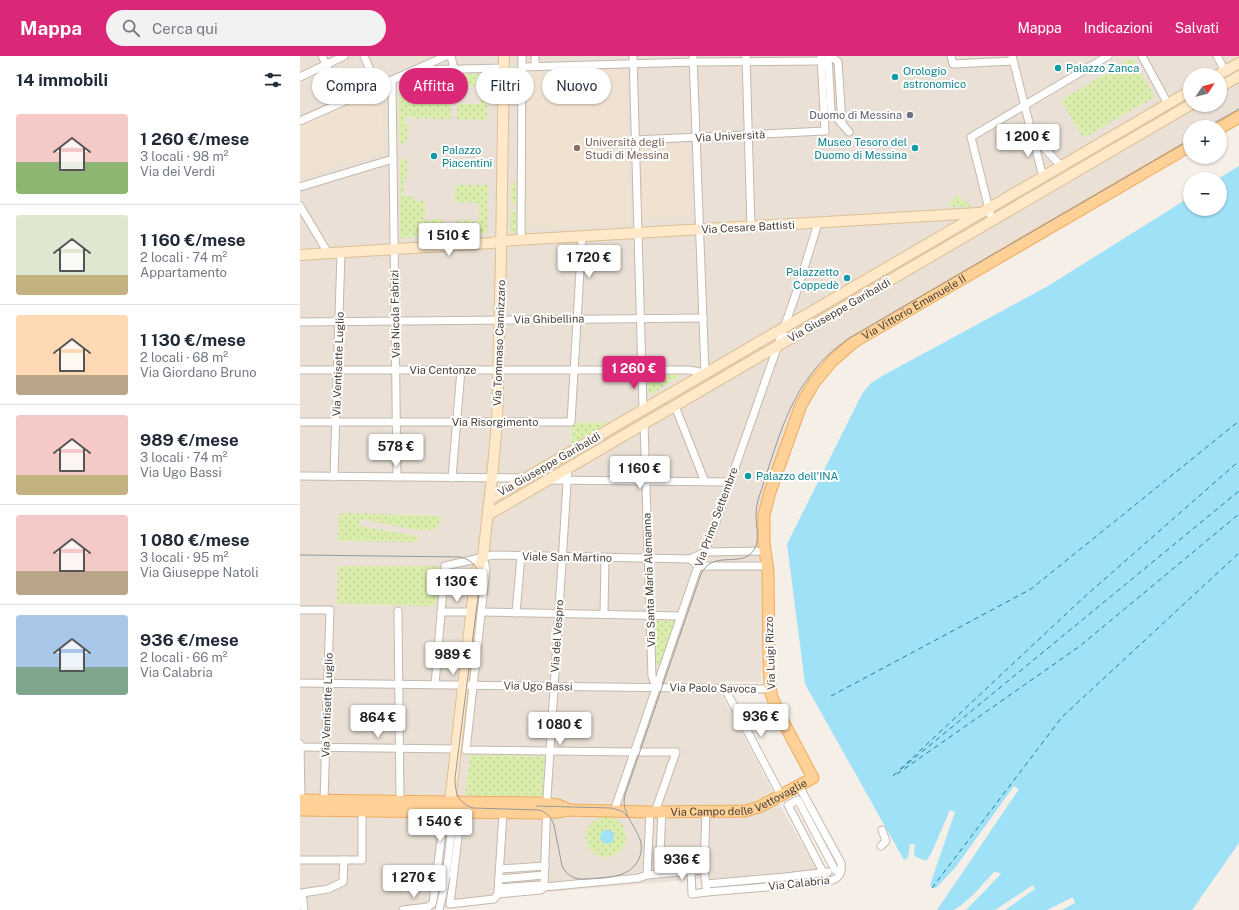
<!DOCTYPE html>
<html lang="it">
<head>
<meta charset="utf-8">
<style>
  :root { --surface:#fff; --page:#f2f2f3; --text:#1f2937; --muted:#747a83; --line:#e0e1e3; --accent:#db2777 }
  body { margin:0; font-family:"Public Sans",sans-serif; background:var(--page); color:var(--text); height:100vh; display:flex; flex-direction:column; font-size:15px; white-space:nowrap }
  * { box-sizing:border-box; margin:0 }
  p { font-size:13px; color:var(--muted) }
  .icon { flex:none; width:22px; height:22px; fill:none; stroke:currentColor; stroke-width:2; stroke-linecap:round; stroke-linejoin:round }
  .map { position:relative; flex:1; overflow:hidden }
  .sheet { display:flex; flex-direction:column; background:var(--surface); width:300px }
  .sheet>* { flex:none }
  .hud { position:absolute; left:12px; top:12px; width:380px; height:36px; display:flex; gap:8px }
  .needle { width:26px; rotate:55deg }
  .buttons { position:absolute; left:883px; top:12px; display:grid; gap:8px }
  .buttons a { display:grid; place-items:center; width:44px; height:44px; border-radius:50%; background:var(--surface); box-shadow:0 1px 3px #0004; font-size:20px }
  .price { position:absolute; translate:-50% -34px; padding:0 9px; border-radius:4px; background:#fff; color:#222; font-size:13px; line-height:26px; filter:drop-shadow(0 1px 2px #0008) }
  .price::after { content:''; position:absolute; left:50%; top:24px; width:12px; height:9px; margin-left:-6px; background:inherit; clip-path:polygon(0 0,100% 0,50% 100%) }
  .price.on { background:var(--accent); color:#fff }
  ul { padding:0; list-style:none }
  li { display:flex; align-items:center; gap:12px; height:100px; padding:0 16px }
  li+li { border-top:1px solid var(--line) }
  li span { display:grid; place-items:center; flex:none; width:112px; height:80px; border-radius:4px; color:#555 }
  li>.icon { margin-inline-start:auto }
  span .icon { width:48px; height:48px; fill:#fffc; stroke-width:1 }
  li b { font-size:17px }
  h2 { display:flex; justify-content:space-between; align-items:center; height:48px; padding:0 16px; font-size:17px }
  .tag { padding:0 14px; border-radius:18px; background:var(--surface); box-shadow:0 1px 3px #0004; font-size:14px; line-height:36px }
  .tag.on { background:var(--accent); color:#fff }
  header { display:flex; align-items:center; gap:24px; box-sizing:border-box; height:56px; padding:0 20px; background:var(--accent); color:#fff }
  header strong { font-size:19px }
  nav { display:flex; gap:22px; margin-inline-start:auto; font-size:14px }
  .search { width:280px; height:36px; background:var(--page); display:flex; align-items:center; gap:10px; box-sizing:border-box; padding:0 14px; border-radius:22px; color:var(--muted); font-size:15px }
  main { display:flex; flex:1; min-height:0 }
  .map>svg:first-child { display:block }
</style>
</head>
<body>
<header>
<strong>Mappa</strong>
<div class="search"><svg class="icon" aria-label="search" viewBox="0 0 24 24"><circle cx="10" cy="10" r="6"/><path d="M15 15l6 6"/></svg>Cerca qui</div>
<nav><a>Mappa</a><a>Indicazioni</a><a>Salvati</a></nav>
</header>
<main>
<section class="sheet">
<h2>14 immobili<svg class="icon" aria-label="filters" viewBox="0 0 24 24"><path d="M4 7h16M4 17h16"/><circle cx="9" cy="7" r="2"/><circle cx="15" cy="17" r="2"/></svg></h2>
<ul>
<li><span style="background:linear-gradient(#f6c9c9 60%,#8fb573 0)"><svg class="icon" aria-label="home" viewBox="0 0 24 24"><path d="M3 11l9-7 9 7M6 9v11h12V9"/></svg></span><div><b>1 260 €/mese</b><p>3 locali · 98 m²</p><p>Via dei Verdi</p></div></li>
<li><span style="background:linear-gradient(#dfe7d0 75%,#c2b280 0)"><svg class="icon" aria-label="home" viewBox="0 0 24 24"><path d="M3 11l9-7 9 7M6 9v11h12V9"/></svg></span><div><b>1 160 €/mese</b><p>2 locali · 74 m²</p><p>Appartamento</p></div></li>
<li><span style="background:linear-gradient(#ffd9b3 75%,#b9a48a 0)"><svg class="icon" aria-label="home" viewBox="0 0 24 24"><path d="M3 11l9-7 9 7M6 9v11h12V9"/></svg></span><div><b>1 130 €/mese</b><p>2 locali · 68 m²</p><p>Via Giordano Bruno</p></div></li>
<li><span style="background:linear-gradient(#f6c9c9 75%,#c2b280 0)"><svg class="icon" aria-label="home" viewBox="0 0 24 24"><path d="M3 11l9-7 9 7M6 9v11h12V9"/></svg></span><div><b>989 €/mese</b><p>3 locali · 74 m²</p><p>Via Ugo Bassi</p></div></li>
<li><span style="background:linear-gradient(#f6c9c9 70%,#b9a48a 0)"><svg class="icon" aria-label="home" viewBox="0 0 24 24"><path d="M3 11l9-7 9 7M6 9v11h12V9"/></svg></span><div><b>1 080 €/mese</b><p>3 locali · 95 m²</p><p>Via Giuseppe Natoli</p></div></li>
<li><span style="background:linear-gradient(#a9c7e8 65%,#7fa58c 0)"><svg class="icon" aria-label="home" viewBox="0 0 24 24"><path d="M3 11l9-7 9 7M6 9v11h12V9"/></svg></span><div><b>936 €/mese</b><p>2 locali · 66 m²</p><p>Via Calabria</p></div></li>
</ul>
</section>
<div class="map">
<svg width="939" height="854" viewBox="0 0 939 854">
  <defs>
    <pattern id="park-dots" width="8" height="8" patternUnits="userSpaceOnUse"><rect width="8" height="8" fill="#daedad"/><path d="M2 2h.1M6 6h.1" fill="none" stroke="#bdcc95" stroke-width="1.8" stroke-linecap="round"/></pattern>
  </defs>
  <rect width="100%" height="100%" fill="#f5efe8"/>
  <path fill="#eae0d6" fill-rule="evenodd" d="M0 0H939V66L920 71H890V94L554 291 536 309 508 342 466 460 461 626 421 625V637L480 749 518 815 409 825 408 822 202 840 197 847 128 854H0ZM890 19H920V49H890Z"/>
  <g fill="#f0e2d1">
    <polygon points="325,13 330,169 225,173 227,15"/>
    <polygon points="81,30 84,95 0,122 0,67"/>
    <polygon points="388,87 390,161 343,165 341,89"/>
  </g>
  <g fill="url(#park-dots)">
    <polygon points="832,2 855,41 783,82 761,44"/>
    <polygon points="187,18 187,64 157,63 157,48 180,48 180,45 182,45 182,33 181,33 180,29 174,29 174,31 160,31 160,26 148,25 147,30 134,30 134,28 128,28 127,47 151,48 151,62 149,63 113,62 113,61 107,61 105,62 105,68 108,68 107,87 99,87 99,27 118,19"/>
    <polygon points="100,103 107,103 107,122 104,122 103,140 113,140 113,145 125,145 125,165 131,165 131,163 144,163 144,168 157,168 157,164 171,164 171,166 177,166 178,163 179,162 179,150 178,150 178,147 155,146 155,129 188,129 187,177 100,182"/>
    <polygon points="211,126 216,127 216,147 215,149 211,147"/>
    <polygon points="657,139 671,150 669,151 648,150"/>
    <polygon points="212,154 216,155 216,175 214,177 210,176 211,155"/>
    <polygon points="349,319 380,319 380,320 352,338 348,336 347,321"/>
    <polygon points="272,367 312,367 271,389"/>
    <path d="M39 457 141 460C141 465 140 470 135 473 123 478 76 465 61 463L59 470 118 480 116 486 38 485Z"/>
    <polygon points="38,510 139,510 137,546 132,550 37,548"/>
    <polygon points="354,564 377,565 361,609 358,610 355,607"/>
    <polygon points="170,699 245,700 242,743 165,739"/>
    <circle cx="306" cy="781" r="20"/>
  </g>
  <g fill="#9fe1f7">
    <path d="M939 110V787L892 854H762L775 847 773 841 747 854H705L735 833 733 829 695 854H666L701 818 695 815C685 825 666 849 653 854 649 854 642 854 637 854L719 733 714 730 655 812 635 833 630 829 655 756 650 754 631 798 626 805 614 800 615 788H610L608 802 604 804 505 628 487 488 562 338 571 327 584 319 748 230 890 141V153H920V123H918Z"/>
    <circle cx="307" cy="781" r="7"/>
  </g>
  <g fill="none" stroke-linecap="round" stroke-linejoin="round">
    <g stroke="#1f7c9e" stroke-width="1" stroke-dasharray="5 4" stroke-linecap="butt">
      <polyline points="531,640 731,533 939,365"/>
      <polyline points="601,713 939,435"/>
      <polyline points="597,718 780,590 939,458"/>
      <polyline points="593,720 782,543 939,405"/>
      <polyline points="632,832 762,661 939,497"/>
    </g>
    <g stroke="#c5b8ac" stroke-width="9">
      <g id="street">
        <polyline points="22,0 44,45"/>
        <polyline points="64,0 77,30"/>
        <polyline points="151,0 154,13"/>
        <polyline points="333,0 343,353"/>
        <polyline points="446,0 451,171"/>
        <polyline points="528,0 531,55 549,76"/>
        <polyline points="531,0 538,6 542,68"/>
        <polyline points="651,0 653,8 713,5"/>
        <polyline points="712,0 743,121"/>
        <polyline points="842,0 868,48"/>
        <polyline points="917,0 925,15"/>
        <polyline points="235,10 235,0"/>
        <polyline points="222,11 394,6 522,5"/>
        <polyline points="118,14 203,12"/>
        <polyline points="0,21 44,0"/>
        <polyline points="92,24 97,421"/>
        <polyline points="0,65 146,0"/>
        <polyline points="732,79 761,110"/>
        <polyline points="335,84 525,75 521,0"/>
        <polyline points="0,131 93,103"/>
        <polyline points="0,150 28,197"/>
        <polyline points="692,165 671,81 808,0"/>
        <polyline points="221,184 222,0"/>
        <polyline points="0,266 403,262"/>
        <polyline points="0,314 389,314 405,317 393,0"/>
        <polyline points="375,350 405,426"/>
        <polyline points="0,366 271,366 282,181"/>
        <polyline points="344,368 352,620 356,632"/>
        <polyline points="0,420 224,422"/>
        <polyline points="34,421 41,196"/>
        <polyline points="152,422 161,314"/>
        <polyline points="249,424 430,426"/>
        <polyline points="183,501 186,513 166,694 334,696"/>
        <polyline points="390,503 399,510 467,510"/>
        <polyline points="0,554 30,554 24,744"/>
        <polyline points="98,555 100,745"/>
        <polyline points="141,556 172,556"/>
        <polyline points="182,556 381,560"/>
        <polyline points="216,557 221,500"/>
        <polyline points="304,558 305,501"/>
        <polyline points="0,627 470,633"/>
        <polyline points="135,629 145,510 193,499 390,503 405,496 465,495"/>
        <polyline points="425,633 481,739"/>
        <polyline points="0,688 1,744"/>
        <polyline points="0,691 156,693"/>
        <polyline points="340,696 376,696 355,756"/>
        <polyline points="314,755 396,516 411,480 498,232 518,167"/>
        <path d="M406 755 404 814 407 836 526 826C537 824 543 819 541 807L499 730"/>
        <polyline points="161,756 150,848 194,843 198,838"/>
        <polyline points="581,790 586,785 582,774"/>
        <polyline points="0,804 62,804 62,755"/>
        <polyline points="200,813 245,810"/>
        <polyline points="391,815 392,838 407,836"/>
        <polyline points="359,817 362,756"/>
        <polyline points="524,818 488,749 498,744 535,814"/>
        <polyline points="347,819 350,756"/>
        <polyline points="146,821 153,760 152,752"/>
        <polyline points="199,823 244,819"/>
        <polyline points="406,828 485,821 528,816"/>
        <polyline points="244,831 247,742 268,412"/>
        <polyline points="199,832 241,829 244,831 339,822 347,819 404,814"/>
        <polyline points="198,836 203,757"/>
        <polyline points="198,838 241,834 244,831"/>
        <polyline points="4,854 2,837 28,833 43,826 44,804"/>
        <polyline points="103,854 128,851 133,847 144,760 147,753"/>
      </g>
    </g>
    <g stroke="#ddbf95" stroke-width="12">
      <g id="secondary">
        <polyline points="918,19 939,7"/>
        <polyline points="920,31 939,20"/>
        <polyline points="0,199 192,187 201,185 678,157"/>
        <polyline points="190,443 890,35"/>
        <polyline points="188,459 890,49"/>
        <polyline points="150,746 176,516 183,501 193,411 197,366 201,200 204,0"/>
      </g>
    </g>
    <g stroke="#efac5c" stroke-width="13">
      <g id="primary">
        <polyline points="920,72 939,61"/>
        <polyline points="0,744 238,747 258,749 267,753"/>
        <path id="s1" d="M0 754 238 757 258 756 268 754 350 756 445 755 459 751 513 722 478 656 471 638 469 614 468 516 464 487V459L470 436 501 349 514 327 532 305 554 286 890 90"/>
      </g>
    </g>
    <use href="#street" stroke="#fff" stroke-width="7"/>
    <use href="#secondary" stroke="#ffe9c8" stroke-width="10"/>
    <use href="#primary" stroke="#ffd197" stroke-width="11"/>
    <g stroke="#989898" stroke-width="1">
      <polyline points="907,71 939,53"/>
      <path d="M0 499 160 501C173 504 179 512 180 525L155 722C155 737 158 747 173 752L238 754C246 755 251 761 254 769L262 810C267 820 275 824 287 823 306 822 333 822 340 800 342 793 342 786 338 779 332 765 321 755 325 739L401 518C414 491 445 516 456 490 459 481 456 469 456 459 456 453 457 447 459 441 480 379 491 322 548 283L890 84"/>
      <polyline points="236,750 311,752 322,755 328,761"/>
    </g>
    <g stroke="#c5b8ac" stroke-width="9" stroke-linecap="butt">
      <polyline id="street-bridge" points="139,854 144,833 146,821"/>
    </g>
    <use href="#street-bridge" stroke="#fff" stroke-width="7"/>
  </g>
  <g fill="#0f9aa8" stroke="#fff" stroke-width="1.5">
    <circle cx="758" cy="12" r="4"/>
    <circle cx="595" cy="21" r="4"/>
    <circle cx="615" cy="92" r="4"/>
    <circle cx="134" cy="100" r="4"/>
    <circle cx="547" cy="222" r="4"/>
    <circle cx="448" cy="420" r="4"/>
  </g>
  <circle fill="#6b7280" stroke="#fff" stroke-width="1.5" cx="610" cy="59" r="4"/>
  <circle fill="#8d6e63" stroke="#fff" stroke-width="1.5" cx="277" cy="92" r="4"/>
  <g text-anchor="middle" stroke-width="4" stroke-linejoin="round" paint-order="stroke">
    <g font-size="11" fill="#0d838f" stroke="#fff" text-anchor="start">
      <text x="766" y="16">Palazzo Zanca</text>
      <text x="603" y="19">Orologio<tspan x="603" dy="13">astronomico</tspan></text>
      <text x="607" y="90" text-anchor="end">Museo Tesoro del<tspan x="607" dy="13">Duomo di Messina</tspan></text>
      <text x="142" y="98">Palazzo<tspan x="142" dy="13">Piacentini</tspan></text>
      <text x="539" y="220" text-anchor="end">Palazzetto<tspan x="539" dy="13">Coppedè</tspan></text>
      <text x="456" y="424">Palazzo dell'INA</text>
    </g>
    <g font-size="11" fill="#5b616d" stroke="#fff" text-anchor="end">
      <text x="602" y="63">Duomo di Messina</text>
    </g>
    <g font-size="11" fill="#4a3f36" stroke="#fff">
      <text transform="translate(430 80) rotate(-3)" y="4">Via Università</text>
      <text transform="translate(448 171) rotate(-3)" y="4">Via Cesare Battisti</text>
      <text dy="4" stroke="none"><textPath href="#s1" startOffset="1063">Via Vittorio Emanuele II</textPath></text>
      <text transform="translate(539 254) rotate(-30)" y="4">Via Giuseppe Garibaldi</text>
      <text transform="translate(95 258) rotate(-91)" y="4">Via Nicola Fabrizi</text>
      <text transform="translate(249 263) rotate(-1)" y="4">Via Ghibellina</text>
      <text transform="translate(199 287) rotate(-88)" y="4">Via Tommaso Cannizzaro</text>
      <text transform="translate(38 308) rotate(-88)" y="4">Via Ventisette Luglio</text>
      <text x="143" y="318">Via Centonze</text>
      <text x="195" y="370">Via Risorgimento</text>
      <text transform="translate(249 408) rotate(-30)" y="4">Via Giuseppe Garibaldi</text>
      <text transform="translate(416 461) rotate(-70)" y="4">Via Primo Settembre</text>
      <text transform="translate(267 501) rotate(1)" y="4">Viale San Martino</text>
      <text transform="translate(349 524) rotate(-92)" y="4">Via Santa Maria Alemanna</text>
      <text transform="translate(257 580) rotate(-86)" y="4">Via del Vespro</text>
      <text transform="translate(470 597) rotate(-92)" y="4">Via Luigi Rizzo</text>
      <text transform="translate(238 630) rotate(1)" y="4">Via Ugo Bassi</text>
      <text transform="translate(413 632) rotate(1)" y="4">Via Paolo Savoca</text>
      <text transform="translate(27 649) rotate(-88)" y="4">Via Ventisette Luglio</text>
      <text dy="4" stroke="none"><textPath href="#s1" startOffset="442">Via Campo delle Vettovaglie</textPath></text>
      <text transform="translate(499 827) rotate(-6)" y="4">Via Calabria</text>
    </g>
    <g font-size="11" fill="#785e54" stroke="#fff" text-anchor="start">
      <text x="285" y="90">Università degli<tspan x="285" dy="13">Studi di Messina</tspan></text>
    </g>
  </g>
</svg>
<div class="buttons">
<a><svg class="needle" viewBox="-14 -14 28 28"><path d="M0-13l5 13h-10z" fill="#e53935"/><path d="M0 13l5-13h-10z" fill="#747a83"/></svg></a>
<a>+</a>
<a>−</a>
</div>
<b class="price" style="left:728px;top:102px">1 200 €</b>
<b class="price" style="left:149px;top:201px">1 510 €</b>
<b class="price" style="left:289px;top:223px">1 720 €</b>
<b class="price on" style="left:334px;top:334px">1 260 €</b>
<b class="price" style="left:96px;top:412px">578 €</b>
<b class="price" style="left:340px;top:434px">1 160 €</b>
<b class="price" style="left:157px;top:547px">1 130 €</b>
<b class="price" style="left:153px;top:620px">989 €</b>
<b class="price" style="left:461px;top:682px">936 €</b>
<b class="price" style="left:78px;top:683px">864 €</b>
<b class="price" style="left:260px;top:690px">1 080 €</b>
<b class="price" style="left:140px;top:787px">1 540 €</b>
<b class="price" style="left:382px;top:825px">936 €</b>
<b class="price" style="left:114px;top:843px">1 270 €</b>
<div class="hud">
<a class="tag">Compra</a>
<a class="tag on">Affitta</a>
<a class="tag">Filtri</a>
<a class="tag">Nuovo</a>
</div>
</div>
</main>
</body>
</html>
